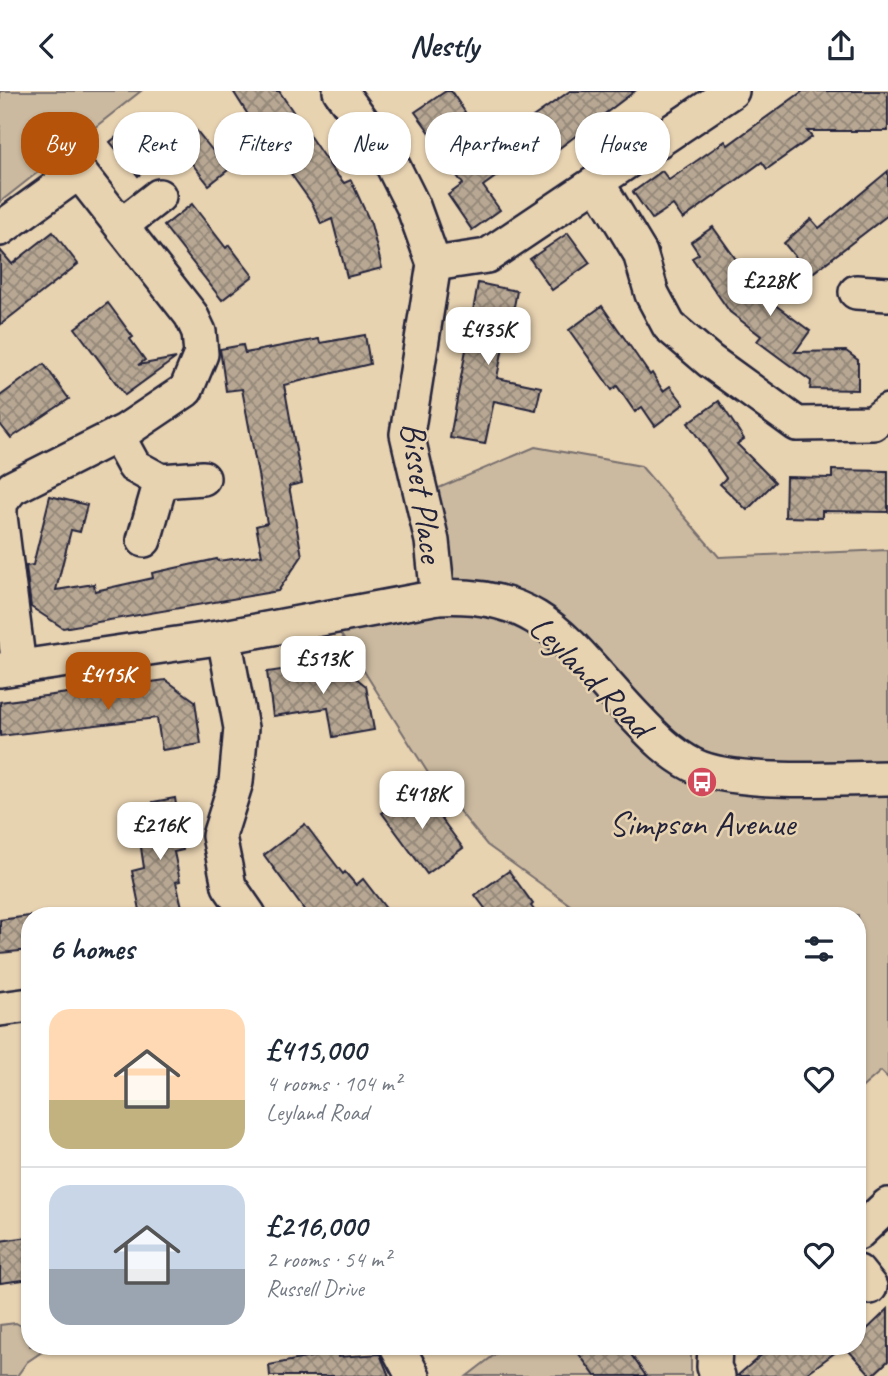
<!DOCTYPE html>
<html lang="en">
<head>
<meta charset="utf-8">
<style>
  :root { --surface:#fff; --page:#f6f6f7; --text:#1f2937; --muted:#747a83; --line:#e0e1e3; --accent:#b45309 }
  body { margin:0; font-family:Caveat,sans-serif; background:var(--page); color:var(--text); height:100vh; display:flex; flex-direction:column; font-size:26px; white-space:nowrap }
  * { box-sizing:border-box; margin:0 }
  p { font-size:23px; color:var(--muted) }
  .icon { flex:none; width:38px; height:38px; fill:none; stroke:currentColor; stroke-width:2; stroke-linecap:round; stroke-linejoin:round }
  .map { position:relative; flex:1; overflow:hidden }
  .sheet { position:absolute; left:21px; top:816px; width:845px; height:448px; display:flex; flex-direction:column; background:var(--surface); border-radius:28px; box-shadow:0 2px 5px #0004 }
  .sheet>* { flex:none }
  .banner { position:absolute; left:21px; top:21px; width:847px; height:63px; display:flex; gap:14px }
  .price { position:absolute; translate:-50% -60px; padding:0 16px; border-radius:14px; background:#fff; color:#222; font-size:23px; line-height:46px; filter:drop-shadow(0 2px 4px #0008) }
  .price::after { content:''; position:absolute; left:50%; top:42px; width:21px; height:16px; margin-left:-10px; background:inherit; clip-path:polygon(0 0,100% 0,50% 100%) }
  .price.selected { background:var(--accent); color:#fff }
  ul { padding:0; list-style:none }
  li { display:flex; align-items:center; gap:21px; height:175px; padding:0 28px }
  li+li { border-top:2px solid var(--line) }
  li span { display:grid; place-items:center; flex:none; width:196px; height:140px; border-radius:21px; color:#555 }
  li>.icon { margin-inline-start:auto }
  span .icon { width:84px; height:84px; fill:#fffc; stroke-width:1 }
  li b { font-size:30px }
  h2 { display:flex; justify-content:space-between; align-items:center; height:84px; padding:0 28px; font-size:30px }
  .chip { padding:0 24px; border-radius:28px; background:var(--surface); box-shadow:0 2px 5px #0004; font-size:24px; line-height:63px }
  .chip.selected { background:var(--accent); color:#fff }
  header { display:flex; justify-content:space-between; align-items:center; height:91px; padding:0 28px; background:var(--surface); font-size:32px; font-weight:600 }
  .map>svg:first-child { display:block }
</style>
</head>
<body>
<header><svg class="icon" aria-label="back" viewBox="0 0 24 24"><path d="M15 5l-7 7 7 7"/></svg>Nestly<svg class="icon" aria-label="share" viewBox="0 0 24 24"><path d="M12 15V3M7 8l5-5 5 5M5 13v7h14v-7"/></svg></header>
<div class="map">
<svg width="888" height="1285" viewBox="0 0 888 1285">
  <defs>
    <pattern id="building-cross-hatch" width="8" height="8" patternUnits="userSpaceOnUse" patternTransform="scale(1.75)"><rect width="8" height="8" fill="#b7a793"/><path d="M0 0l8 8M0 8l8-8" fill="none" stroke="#948879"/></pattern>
  </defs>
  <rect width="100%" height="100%" fill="#e8d3b1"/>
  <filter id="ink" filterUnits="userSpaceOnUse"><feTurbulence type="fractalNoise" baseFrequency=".0143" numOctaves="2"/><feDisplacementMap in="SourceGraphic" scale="14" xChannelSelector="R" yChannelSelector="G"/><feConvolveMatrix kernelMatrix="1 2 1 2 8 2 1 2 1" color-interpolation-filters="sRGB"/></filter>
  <g filter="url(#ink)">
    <g fill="#cbbaa0" stroke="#766e6e" stroke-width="2">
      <polygon points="0,0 141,0 0,111"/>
      <polygon points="535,356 641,375 719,466 888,459 888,987 881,980 858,1000 858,824 584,824 487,754 428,682 330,526 437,506 422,404"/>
      <polygon points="16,1232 30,1240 30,1255 45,1255 46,1258 27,1271 17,1285 0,1285 0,1234"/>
      <polygon points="506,1255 691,1255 691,1285 467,1285"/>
    </g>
    <g fill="url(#building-cross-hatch)" stroke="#22223b" stroke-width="2">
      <polygon points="233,0 279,0 332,78 344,92 351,89 371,133 382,177 347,186 332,128 321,133 313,114 271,55 269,57"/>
      <polygon points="446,0 451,0 465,21 462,23 487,58 570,0 635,0 545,68 537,56 483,95 500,119 472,139 448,104 463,93 435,55 438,53 415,21"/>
      <polygon points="803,0 888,0 888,40 807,40 812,46 767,78 762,71 683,128 673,114 652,128 633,101 662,80 669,89 725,50 728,54"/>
      <polygon points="139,28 166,62 138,85 110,51"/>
      <polygon points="197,40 228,79 209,94 178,55"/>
      <polygon points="888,80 888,124 810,184 784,152 811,128 819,137"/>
      <polygon points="192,113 226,157 229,154 253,185 222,209 164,135"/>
      <polygon points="713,136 745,181 780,208 774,213 810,240 795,261 846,260 858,269 858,299 810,298 811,290 757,250 761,245 730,221 692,167 699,163 691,151"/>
      <polygon points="53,141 78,173 0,234 0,159 12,173"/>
      <polygon points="568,142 590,172 552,199 530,168"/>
      <polygon points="478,192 517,200 510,236 507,235 497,287 541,296 536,319 494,310 485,353 450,347"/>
      <polygon points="108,212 133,246 130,248 145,269 138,274 176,267 125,304 75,237"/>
      <polygon points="602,215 650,284 652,282 663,300 670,295 684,313 655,335 642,316 635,321 617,295 612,299 569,239"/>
      <polygon points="365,244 370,273 284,294 302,392 289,395 302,465 278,500 63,537 31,516 26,475 33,474 50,405 87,414 80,441 71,439 56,499 94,493 95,500 153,487 152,482 217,468 218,470 262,464 256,435 267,432 242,298 226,300 220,258 243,254 245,262 319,248 320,252"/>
      <polygon points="44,273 69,308 11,347 0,333 0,305"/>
      <polygon points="719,310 744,348 737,353 775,391 747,419 720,393 726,387 688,332"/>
      <polygon points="832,379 888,380 888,421 822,420 822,427 785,426 786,386 832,387"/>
      <polygon points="336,571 366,595 374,639 333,646 328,617 273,625 267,581"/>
      <polygon points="166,589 195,610 201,653 162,659 157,627 0,645 0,611"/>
      <polygon points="418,696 463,757 427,783 382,722"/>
      <polygon points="175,707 183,759 174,761 180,790 176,791 184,824 141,824 132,780 144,777 137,729 155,726 153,711"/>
      <polygon points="305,733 343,783 345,781 356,794 363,788 391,824 308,824 264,764"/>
      <polygon points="509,780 533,813 531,815 538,824 490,824 475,804"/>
      <polygon points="30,825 30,859 0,862 0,829"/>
      <polygon points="30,1146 30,1188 0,1192 0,1150"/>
      <polygon points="888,1218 888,1270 872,1285 846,1257 858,1255 858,1247"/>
      <polygon points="591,1255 625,1255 646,1285 595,1285 579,1263"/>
      <polygon points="772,1255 844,1255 803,1285 737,1285"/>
      <polygon points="337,1261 338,1266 380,1263 389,1285 270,1285 269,1274"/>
    </g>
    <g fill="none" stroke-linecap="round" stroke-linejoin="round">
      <g stroke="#22223b" stroke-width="38">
        <g id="minor">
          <polyline points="340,0 389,67 413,115 434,173 407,343 432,450 438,506"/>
          <polyline points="597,91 640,162 652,203 669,235 710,270 797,333 873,332 888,320"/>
          <polyline points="122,134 159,105"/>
          <polyline points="0,138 79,81 191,224 199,241 201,263 186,299 125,340 12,397 0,412 0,420"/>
          <polyline points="434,173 487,165 732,0"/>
          <polyline points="856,201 888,203"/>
          <polyline points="117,344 134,375 161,390 144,449"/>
          <polyline points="161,390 203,387"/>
          <polyline points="0,425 19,576"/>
          <polyline points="224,546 241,637 236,691 219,745 229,795 249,824"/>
          <path d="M0 579 224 546 438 506C542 500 568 554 632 622 652 643 668 661 693 674 736 695 837 687 888 687"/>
          <polyline points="0,918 30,914"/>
          <polyline points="858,1142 888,1114"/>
          <polyline points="858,1181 870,1196"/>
          <polyline points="397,1255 413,1285"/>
          <polyline points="715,1255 714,1276 718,1285"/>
        </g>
      </g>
      <use href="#minor" stroke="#e8d3b1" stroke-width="33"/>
    </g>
  </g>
  <defs>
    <g id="bus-disc" transform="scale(1.575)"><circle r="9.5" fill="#d1495b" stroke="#e8d3b1"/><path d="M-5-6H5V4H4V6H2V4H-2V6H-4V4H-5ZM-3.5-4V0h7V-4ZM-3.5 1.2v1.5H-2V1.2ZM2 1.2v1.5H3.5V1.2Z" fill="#fff"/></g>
  </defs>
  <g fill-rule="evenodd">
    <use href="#bus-disc" x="702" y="691"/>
  </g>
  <g text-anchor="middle" stroke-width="5" stroke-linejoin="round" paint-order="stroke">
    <g font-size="35" fill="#22223b" stroke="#e8d3b1">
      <text transform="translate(423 401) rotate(82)" y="12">Bisset Place</text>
      <text transform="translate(591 585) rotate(45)" y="12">Leyland Road</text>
    </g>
    <g font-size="35" fill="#22223b" stroke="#e8d3b1">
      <text x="702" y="744">Simpson Avenue</text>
    </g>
  </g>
</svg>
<b class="price" style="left:770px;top:227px">£228K</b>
<b class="price" style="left:488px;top:276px">£435K</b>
<b class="price" style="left:323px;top:605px">£513K</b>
<b class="price selected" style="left:108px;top:621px">£415K</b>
<b class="price" style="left:422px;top:740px">£418K</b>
<b class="price" style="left:160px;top:771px">£216K</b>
<div class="banner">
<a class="chip selected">Buy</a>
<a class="chip">Rent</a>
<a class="chip">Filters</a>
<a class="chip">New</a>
<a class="chip">Apartment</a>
<a class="chip">House</a>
</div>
<section class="sheet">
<h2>6 homes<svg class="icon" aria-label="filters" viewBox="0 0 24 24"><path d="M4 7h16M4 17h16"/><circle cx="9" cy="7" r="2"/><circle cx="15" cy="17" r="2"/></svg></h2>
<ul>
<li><span style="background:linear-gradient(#ffd9b3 65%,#c2b280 0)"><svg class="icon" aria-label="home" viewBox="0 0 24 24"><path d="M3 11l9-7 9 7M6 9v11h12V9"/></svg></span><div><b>£415,000</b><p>4 rooms · 104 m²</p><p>Leyland Road</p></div><svg class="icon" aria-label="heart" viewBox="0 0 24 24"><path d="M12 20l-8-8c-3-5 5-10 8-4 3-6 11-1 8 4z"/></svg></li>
<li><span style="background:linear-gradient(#c9d6e8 60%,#9aa5b1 0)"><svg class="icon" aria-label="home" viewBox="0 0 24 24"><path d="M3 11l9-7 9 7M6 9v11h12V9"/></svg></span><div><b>£216,000</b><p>2 rooms · 54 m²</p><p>Russell Drive</p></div><svg class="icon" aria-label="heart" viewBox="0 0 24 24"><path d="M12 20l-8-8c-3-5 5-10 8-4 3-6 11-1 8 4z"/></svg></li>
</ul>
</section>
</div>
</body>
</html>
